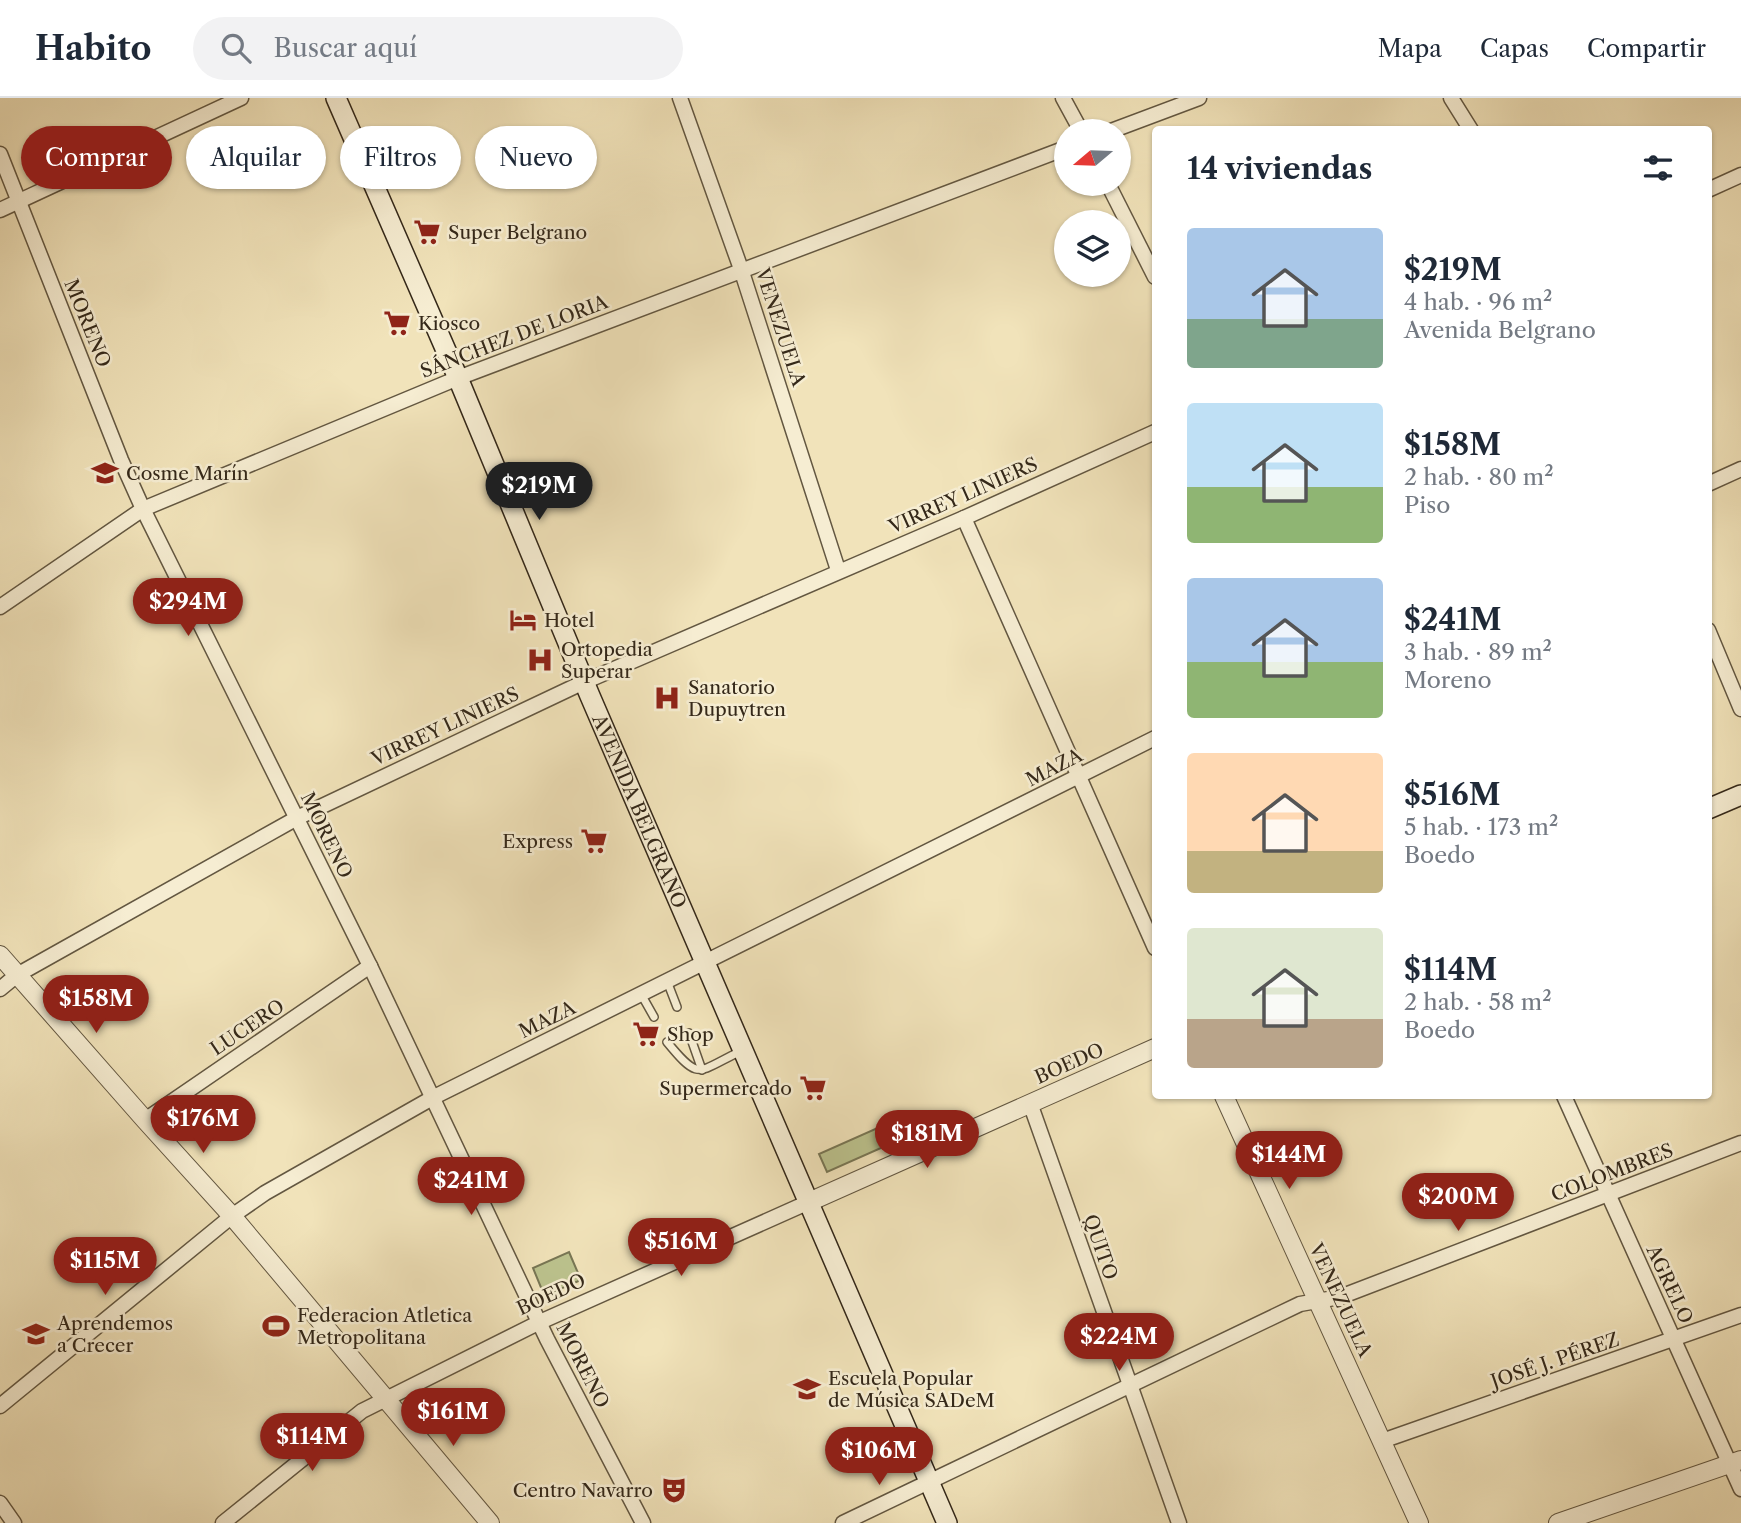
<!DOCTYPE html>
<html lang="es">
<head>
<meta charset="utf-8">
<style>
  :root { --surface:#fff; --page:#f2f2f3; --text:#1f2937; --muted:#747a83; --line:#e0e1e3; --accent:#8f2418 }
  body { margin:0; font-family:"Libre Caslon Text",serif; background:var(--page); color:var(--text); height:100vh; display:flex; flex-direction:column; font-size:26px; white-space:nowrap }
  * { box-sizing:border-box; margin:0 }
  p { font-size:23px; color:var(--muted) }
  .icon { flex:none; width:38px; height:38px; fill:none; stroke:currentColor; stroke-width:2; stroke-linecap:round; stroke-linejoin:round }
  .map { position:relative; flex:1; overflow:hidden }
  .panel { position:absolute; left:1152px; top:28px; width:560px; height:973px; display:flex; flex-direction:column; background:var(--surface); border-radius:7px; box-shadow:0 2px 5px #0004 }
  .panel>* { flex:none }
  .hud { position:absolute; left:21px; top:28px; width:665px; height:63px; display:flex; gap:14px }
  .needle { width:46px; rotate:251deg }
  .tools { position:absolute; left:1054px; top:21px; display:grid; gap:14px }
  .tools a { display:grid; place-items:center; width:77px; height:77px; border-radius:50%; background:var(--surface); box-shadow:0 2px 5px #0004; font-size:35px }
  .price { position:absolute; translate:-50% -60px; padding:0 16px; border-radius:24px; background:var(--accent); color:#fff; font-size:23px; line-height:46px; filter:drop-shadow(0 2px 4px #0008) }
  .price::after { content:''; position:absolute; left:50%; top:42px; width:21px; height:16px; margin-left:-10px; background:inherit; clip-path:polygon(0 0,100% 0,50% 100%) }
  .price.on { background:#222; color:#fff }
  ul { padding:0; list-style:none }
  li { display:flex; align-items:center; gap:21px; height:175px; padding:0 35px }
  li span { display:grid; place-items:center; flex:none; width:196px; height:140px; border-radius:7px; color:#555 }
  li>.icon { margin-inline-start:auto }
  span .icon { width:84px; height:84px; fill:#fffc; stroke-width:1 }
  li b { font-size:30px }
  h2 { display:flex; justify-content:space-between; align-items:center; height:84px; padding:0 35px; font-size:30px }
  .tag { padding:0 24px; border-radius:32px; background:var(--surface); box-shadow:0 2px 5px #0004; font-size:24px; line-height:63px }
  .tag.on { background:var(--accent); color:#fff }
  header { display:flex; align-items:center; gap:42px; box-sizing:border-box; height:98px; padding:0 35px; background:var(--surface); border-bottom:2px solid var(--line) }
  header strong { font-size:33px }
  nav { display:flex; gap:38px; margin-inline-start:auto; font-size:24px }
  .search { width:490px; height:63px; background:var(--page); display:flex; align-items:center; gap:18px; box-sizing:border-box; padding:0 24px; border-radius:38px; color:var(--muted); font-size:26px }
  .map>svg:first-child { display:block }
</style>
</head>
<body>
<header>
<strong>Habito</strong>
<div class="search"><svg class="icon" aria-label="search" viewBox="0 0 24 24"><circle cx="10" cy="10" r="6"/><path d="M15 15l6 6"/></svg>Buscar aquí</div>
<nav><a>Mapa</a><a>Capas</a><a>Compartir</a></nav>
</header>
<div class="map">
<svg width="1741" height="1425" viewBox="0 0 1741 1425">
  <rect width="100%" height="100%" fill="#f1e3ba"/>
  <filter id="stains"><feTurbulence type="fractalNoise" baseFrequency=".00286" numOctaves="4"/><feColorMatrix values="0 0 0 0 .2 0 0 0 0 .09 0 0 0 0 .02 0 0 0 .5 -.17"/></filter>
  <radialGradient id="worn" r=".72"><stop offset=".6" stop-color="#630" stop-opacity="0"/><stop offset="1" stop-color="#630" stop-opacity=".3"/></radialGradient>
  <g fill="#bcc38e" stroke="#787654" stroke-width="2">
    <polygon points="891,1024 899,1042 827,1074 819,1056"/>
    <polygon points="569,1154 581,1182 551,1195 542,1192 533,1170"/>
  </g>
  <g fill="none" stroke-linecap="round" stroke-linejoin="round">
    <g stroke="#635741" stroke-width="10">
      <g id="service">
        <polyline points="667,883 677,909"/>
        <polyline points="641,896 654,919"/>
        <polyline points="689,935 702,972"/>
        <path d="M667 944C700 984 697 974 741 953"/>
      </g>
    </g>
    <g stroke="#635741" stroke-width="17">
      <g id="minor">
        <polyline points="680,0 741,171 838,472"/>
        <polyline points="1063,0 1081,33"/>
        <polyline points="1451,0 1471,32"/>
        <polyline points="1111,33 1199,0"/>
        <polyline points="0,56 121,362 143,411 370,868 547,1241 643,1425"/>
        <polyline points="1108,86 1155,179"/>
        <polyline points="1708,92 1741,77"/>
        <polyline points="0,112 241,0"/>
        <polyline points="1708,386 1741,371"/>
        <polyline points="964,420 1155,850"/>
        <polyline points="0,509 143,411 458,280 1066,50"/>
        <polyline points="1708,532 1741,611"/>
        <polyline points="0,891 17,877 297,720 584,584 964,420 1155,334"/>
        <polyline points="1564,998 1741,1391"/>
        <polyline points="1030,1005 1179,1425"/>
        <polyline points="145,1022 370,868"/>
        <polyline points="0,1308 232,1118 265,1095 434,999 1155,640"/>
        <polyline points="1382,1343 1741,1217"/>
        <polyline points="0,1405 14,1425"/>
        <polyline points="223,1425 362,1313 540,1224 809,1104"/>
        <polyline points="843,1425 1300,1206 1340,1199 1741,1045"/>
      </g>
    </g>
    <g stroke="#635741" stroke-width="20">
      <g id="tertiary">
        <polyline points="0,857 145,1022 232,1118 490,1425"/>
        <polyline points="1224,998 1419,1425"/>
        <polyline points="809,1104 1155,950"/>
        <polyline points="1558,1425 1741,1362"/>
      </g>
    </g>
    <g stroke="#342819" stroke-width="22">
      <g id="secondary">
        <path id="s1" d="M336 0 458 280 590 598 947 1425"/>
        <polyline points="1708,711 1741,697"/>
      </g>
    </g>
    <use href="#service" stroke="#f6edd2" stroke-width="7"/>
    <use href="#minor" stroke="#f6edd2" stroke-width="14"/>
    <use href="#tertiary" stroke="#f6edd2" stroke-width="18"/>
    <use href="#secondary" stroke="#f6edd2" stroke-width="19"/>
  </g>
  <defs>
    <g id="supermarket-bare" transform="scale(2.1)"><path d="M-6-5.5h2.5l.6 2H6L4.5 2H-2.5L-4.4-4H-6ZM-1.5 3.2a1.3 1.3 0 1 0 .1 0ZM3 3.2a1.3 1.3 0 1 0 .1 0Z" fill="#8f2418" stroke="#f6edd2" stroke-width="2.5" paint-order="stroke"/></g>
    <g id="school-bare" transform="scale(2.1)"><path d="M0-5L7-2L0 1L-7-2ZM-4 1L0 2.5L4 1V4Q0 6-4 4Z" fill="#8f2418" stroke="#f6edd2" stroke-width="2.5" paint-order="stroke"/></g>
    <g id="hotel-bare" transform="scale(2.1)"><path d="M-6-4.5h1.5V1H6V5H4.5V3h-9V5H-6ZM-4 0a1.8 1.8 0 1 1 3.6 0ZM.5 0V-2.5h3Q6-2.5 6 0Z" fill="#8f2418" stroke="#f6edd2" stroke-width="2.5" paint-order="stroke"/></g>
    <g id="hospital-bare" transform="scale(2.1)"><path d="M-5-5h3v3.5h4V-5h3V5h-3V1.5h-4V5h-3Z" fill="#8f2418" stroke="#f6edd2" stroke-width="2.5" paint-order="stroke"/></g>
    <g id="stadium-bare" transform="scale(2.1)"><path d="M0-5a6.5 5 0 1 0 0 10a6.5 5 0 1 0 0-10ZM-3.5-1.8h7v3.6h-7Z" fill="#8f2418" stroke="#f6edd2" stroke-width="2.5" paint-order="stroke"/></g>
    <g id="university-bare" transform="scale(2.1)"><path d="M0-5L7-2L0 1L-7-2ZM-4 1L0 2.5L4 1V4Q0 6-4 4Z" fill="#8f2418" stroke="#f6edd2" stroke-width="2.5" paint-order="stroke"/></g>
    <g id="theatre-bare" transform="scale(2.1)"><path d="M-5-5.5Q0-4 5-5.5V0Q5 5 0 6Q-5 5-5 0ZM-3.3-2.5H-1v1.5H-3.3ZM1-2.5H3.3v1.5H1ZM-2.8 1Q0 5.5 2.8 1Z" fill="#8f2418" stroke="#f6edd2" stroke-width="2.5" paint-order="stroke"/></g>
  </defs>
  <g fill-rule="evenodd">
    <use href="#supermarket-bare" x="427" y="134"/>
    <use href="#supermarket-bare" x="397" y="225"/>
    <use href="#school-bare" x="105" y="375"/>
    <use href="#hotel-bare" x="523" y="522"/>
    <use href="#hospital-bare" x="540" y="562"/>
    <use href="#hospital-bare" x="667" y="600"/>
    <use href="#supermarket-bare" x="594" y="743"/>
    <use href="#supermarket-bare" x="646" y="936"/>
    <use href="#supermarket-bare" x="813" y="990"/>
    <use href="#stadium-bare" x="276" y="1228"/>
    <use href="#school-bare" x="36" y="1236"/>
    <use href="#university-bare" x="807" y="1291"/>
    <use href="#theatre-bare" x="674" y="1392"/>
  </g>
  <g text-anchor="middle" stroke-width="5" stroke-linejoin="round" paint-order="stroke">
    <g font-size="19" fill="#342819" stroke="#f6edd2" text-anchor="start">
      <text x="448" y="141">Super Belgrano</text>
      <text x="418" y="232">Kiosco</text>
      <text x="126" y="382">Cosme Marín</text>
      <text x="544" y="529">Hotel</text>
      <text x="561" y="558">Ortopedia<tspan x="561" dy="22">Superar</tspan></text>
      <text x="688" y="596">Sanatorio<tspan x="688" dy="22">Dupuytren</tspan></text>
      <text x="573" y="750" text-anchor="end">Express</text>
      <text x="667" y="943">Shop</text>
      <text x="792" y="997" text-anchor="end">Supermercado</text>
      <text x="297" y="1224">Federacion Atletica<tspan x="297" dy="22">Metropolitana</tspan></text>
      <text x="57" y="1232">Aprendemos<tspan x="57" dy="22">a Crecer</tspan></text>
      <text x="828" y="1287">Escuela Popular<tspan x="828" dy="22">de Música SADeM</tspan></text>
      <text x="653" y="1399" text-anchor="end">Centro Navarro</text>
    </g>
    <g font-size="19" fill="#342819" stroke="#f6edd2">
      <text transform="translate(88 225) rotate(68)" y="7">MORENO</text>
      <text transform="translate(781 229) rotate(72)" y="7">VENEZUELA</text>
      <text transform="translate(514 238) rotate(-21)" y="7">SÁNCHEZ DE LORIA</text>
      <text transform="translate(963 397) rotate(-24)" y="7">VIRREY LINIERS</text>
      <text transform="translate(445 628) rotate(-25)" y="7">VIRREY LINIERS</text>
      <text transform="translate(1054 669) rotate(-27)" y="7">MAZA</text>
      <text dy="7" stroke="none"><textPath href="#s1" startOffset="775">AVENIDA BELGRANO</textPath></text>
      <text transform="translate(327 737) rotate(64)" y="7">MORENO</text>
      <text transform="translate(547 921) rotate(-26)" y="7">MAZA</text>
      <text transform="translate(247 929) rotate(-34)" y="7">LUCERO</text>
      <text transform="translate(1069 965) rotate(-24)" y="7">BOEDO</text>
      <text transform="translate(1612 1074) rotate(-21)" y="7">COLOMBRES</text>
      <text transform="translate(1101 1149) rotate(71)" y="7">QUITO</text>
      <text transform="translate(1670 1186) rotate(65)" y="7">AGRELO</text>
      <text transform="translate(551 1196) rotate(-25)" y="7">BOEDO</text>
      <text transform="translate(1341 1202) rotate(65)" y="7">VENEZUELA</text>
      <text transform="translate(1555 1262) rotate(-19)" y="7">JOSÉ J. PÉREZ</text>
      <text transform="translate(583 1267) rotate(63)" y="7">MORENO</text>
    </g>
  </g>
  <rect width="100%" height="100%" filter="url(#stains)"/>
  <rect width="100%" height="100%" fill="url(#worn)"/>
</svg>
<div class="tools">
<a><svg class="needle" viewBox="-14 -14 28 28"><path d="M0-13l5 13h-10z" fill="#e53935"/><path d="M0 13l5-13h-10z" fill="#747a83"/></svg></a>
<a><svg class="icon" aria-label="layers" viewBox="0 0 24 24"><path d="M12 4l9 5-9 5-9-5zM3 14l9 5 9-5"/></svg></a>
</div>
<b class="price on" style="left:539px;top:424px">$219M</b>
<b class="price" style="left:188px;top:540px">$294M</b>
<b class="price" style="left:96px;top:937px">$158M</b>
<b class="price" style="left:203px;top:1057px">$176M</b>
<b class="price" style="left:927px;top:1072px">$181M</b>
<b class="price" style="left:1289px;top:1093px">$144M</b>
<b class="price" style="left:471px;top:1119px">$241M</b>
<b class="price" style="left:1458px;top:1135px">$200M</b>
<b class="price" style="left:681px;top:1180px">$516M</b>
<b class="price" style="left:105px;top:1199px">$115M</b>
<b class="price" style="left:1119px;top:1275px">$224M</b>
<b class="price" style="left:453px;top:1350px">$161M</b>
<b class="price" style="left:312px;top:1375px">$114M</b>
<b class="price" style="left:879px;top:1389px">$106M</b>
<div class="hud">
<a class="tag on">Comprar</a>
<a class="tag">Alquilar</a>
<a class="tag">Filtros</a>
<a class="tag">Nuevo</a>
</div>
<section class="panel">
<h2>14 viviendas<svg class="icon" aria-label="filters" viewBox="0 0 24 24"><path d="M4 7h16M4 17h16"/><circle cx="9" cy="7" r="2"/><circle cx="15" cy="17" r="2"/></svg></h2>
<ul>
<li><span style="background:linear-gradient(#a9c7e8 65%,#7fa58c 0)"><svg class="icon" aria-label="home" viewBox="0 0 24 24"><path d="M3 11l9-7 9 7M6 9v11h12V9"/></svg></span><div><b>$219M</b><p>4 hab. · 96 m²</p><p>Avenida Belgrano</p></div></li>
<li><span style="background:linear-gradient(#bfe0f5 60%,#8fb573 0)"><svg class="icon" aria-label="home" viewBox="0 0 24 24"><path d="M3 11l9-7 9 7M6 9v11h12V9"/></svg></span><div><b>$158M</b><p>2 hab. · 80 m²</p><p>Piso</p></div></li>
<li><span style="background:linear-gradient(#a9c7e8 60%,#8fb573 0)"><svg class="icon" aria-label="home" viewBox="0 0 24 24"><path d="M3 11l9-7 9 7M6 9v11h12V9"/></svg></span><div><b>$241M</b><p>3 hab. · 89 m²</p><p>Moreno</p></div></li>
<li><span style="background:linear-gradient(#ffd9b3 70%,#c2b280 0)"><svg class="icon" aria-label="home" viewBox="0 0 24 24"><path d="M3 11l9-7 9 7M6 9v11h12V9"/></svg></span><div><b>$516M</b><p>5 hab. · 173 m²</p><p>Boedo</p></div></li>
<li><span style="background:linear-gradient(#dfe7d0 65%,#b9a48a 0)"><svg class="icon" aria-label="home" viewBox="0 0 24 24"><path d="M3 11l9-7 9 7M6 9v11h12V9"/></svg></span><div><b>$114M</b><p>2 hab. · 58 m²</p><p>Boedo</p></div></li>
</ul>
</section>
</div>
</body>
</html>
